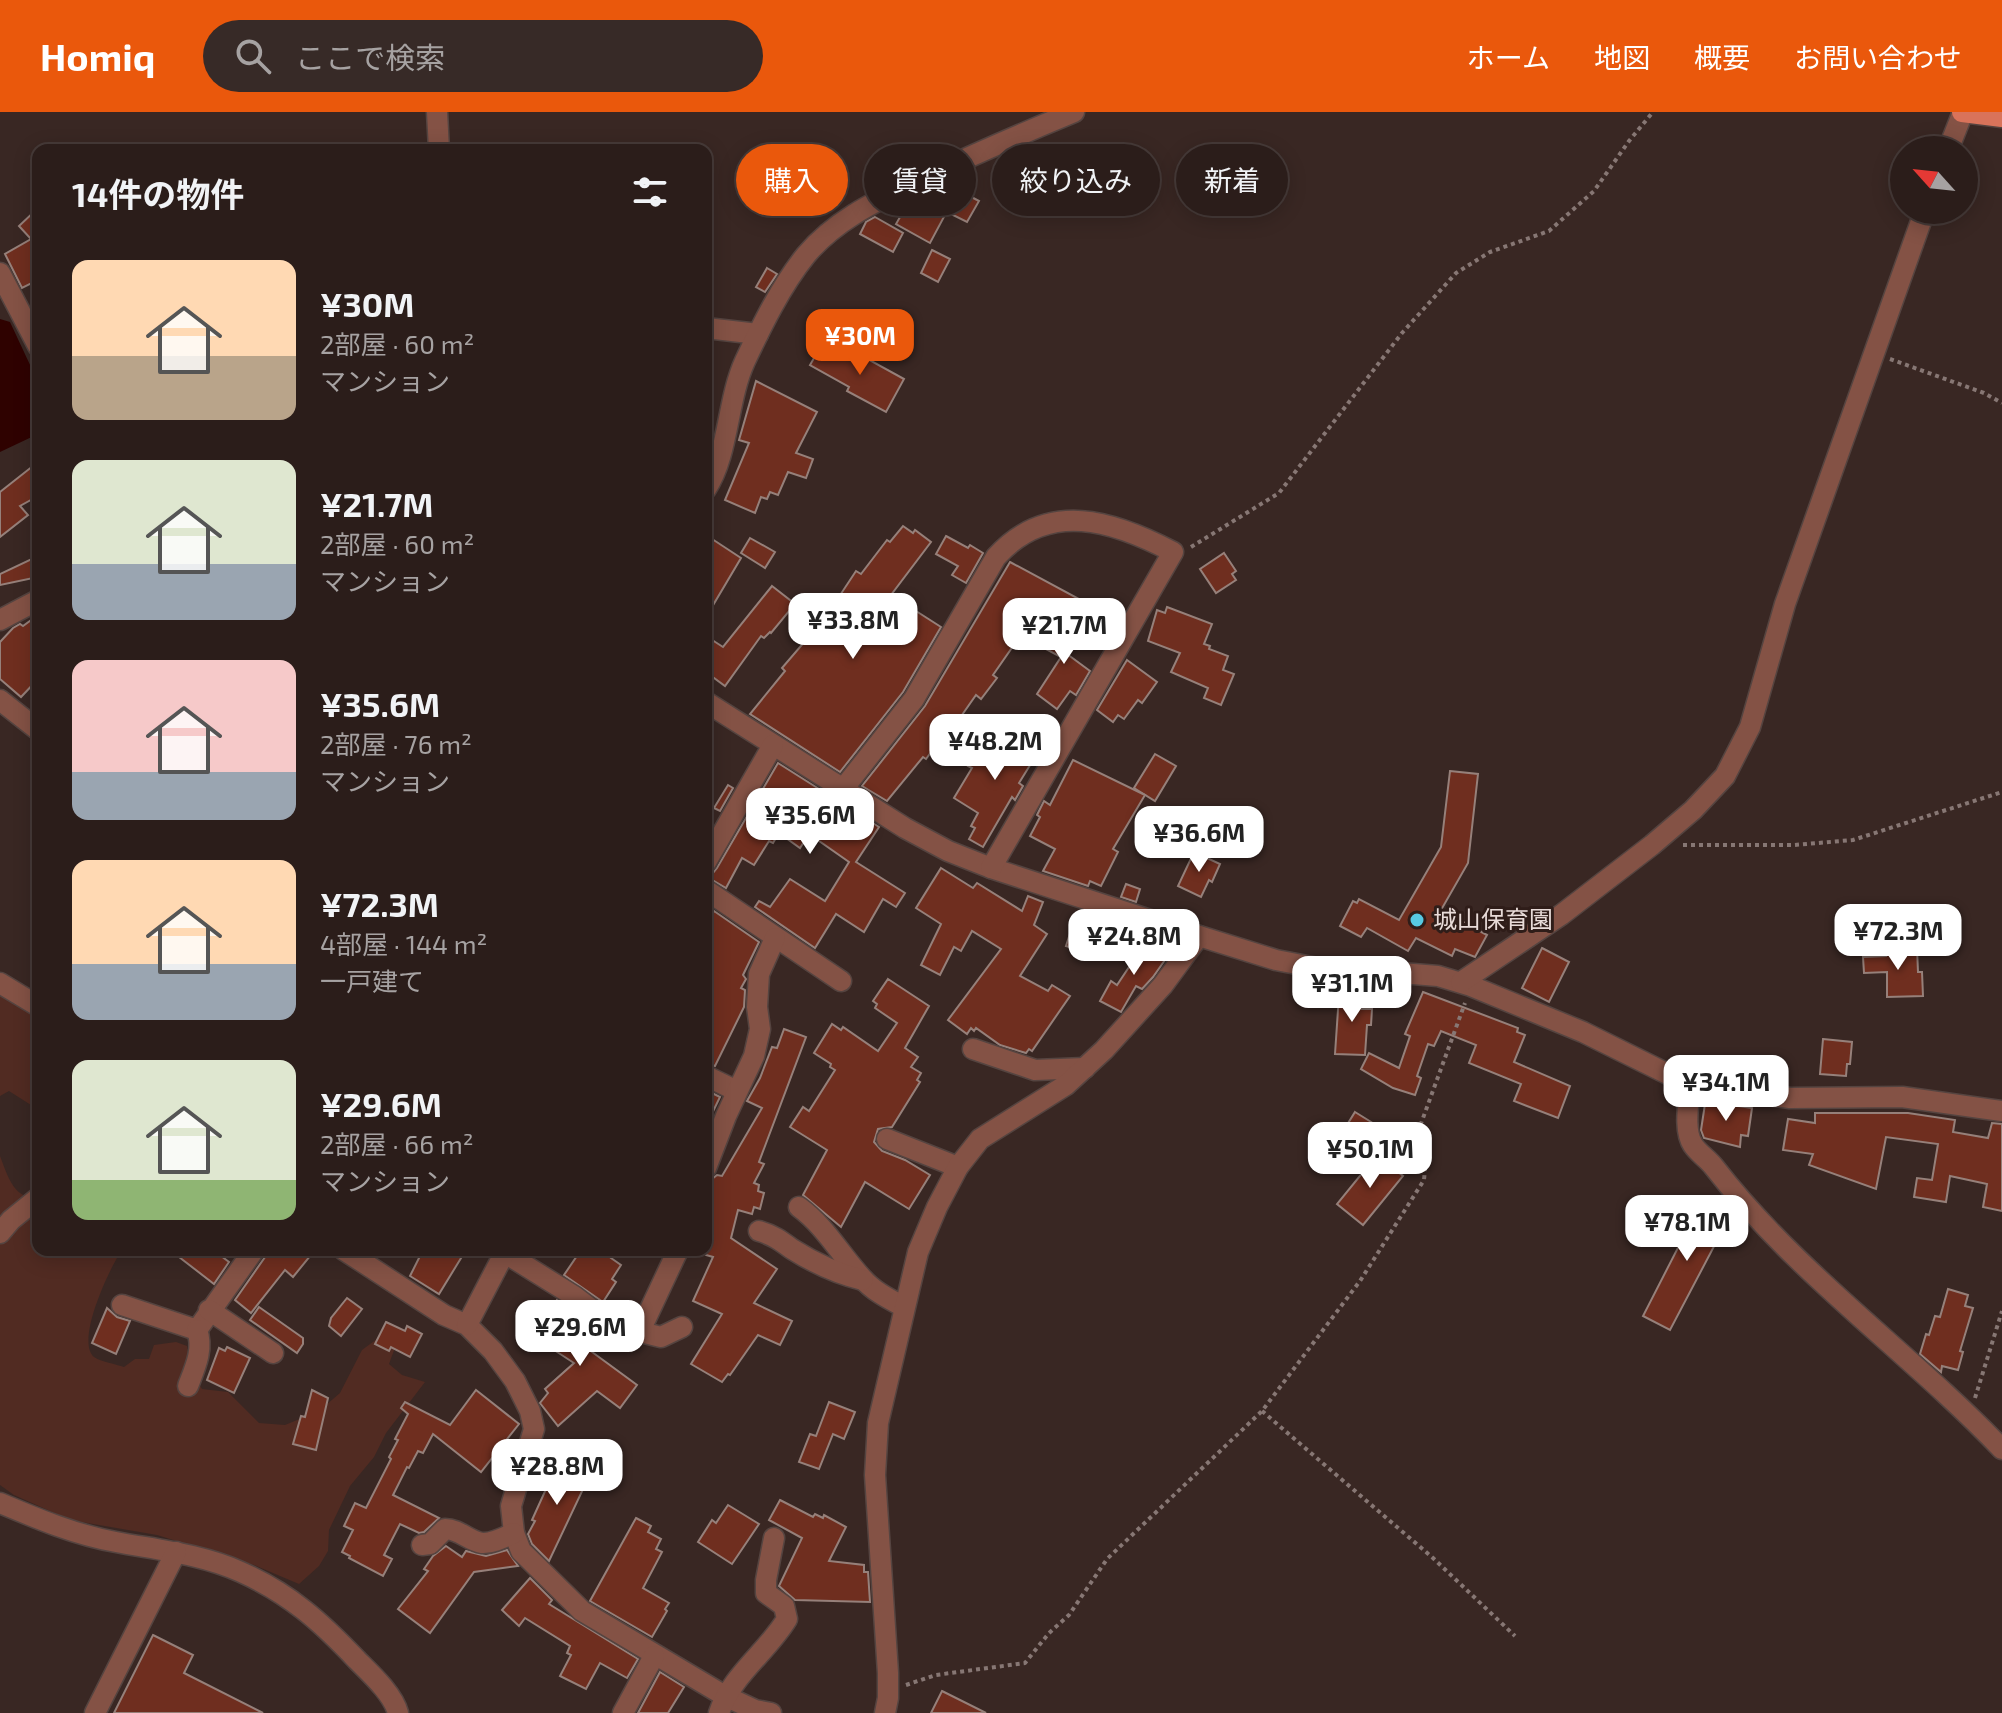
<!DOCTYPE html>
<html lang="ja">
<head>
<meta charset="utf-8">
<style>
  :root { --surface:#2b1d1a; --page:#372a27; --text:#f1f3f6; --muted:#a6a2a2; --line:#473b39; --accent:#ea580c }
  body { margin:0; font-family:"Exo 2","Noto Sans JP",sans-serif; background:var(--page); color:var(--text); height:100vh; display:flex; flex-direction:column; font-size:30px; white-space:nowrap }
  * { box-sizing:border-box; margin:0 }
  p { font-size:26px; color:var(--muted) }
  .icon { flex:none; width:44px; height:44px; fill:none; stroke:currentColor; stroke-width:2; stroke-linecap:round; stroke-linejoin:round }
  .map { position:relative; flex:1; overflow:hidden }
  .sheet { position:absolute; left:32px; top:32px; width:680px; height:1112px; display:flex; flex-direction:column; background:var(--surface); border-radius:16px; box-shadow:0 4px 20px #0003,0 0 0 2px var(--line) }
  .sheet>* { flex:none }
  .hud { position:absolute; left:736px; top:32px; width:760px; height:72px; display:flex; gap:16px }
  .needle { width:52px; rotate:297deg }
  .buttons { position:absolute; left:1890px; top:24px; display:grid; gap:16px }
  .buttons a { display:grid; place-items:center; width:88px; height:88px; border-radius:50%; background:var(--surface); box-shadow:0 4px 20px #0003,0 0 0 2px var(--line); font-size:40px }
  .price { position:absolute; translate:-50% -68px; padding:0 18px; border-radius:16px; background:#fff; color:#222; font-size:26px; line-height:52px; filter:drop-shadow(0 2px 4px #0008) }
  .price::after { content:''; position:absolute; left:50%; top:48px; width:24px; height:18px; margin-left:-12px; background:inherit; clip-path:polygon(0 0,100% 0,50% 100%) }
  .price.selected { background:var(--accent); color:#fff }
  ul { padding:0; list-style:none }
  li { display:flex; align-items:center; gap:24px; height:200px; padding:0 40px }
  li span { display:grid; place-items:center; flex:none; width:224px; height:160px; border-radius:16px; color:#555 }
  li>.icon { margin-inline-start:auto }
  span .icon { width:96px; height:96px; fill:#fffc; stroke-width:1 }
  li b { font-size:34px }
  h2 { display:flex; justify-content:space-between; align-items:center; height:96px; padding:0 40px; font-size:34px }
  .pill { padding:0 28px; border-radius:36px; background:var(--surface); box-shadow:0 4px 20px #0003,0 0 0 2px var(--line); font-size:28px; line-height:72px }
  .pill.selected { background:var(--accent); color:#fff }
  header { display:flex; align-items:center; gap:48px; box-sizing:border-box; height:112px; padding:0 40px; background:var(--accent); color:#fff }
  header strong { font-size:38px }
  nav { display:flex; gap:44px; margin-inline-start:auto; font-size:28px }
  .search { width:560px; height:72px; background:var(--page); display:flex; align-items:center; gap:20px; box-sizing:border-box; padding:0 28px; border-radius:44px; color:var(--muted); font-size:30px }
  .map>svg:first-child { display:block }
</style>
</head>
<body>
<header>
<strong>Homiq</strong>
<div class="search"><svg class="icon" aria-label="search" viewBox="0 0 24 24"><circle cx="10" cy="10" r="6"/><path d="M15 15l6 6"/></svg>ここで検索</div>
<nav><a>ホーム</a><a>地図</a><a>概要</a><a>お問い合わせ</a></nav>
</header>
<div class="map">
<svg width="2002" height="1601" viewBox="0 0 2002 1601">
  <rect width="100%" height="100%" fill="#392723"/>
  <g fill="#512b22">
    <polygon points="0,877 38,903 38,987 31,993 9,979 0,984"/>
    <path d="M0 1044C7 1062 14 1089 38 1085V1138H122C110 1155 75 1229 94 1245 101 1250 116 1252 124 1255L135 1247H149L154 1233 176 1230 187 1234 190 1257 202 1277 228 1280 259 1311 285 1313 319 1299 340 1281 362 1238 381 1224 397 1230 389 1252 402 1263 425 1270 386 1321 374 1345 350 1374 329 1418 328 1439 319 1454 299 1472 254 1453 157 1423 70 1408 14 1383 0 1373Z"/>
  </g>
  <polygon fill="#2f0200" points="0,207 10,210 38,270 38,322 0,340"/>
  <g fill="#6f2e1f" stroke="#96807a" stroke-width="2">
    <polygon points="936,79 953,88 930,131 896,112 907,93 912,96 920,82 923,83 925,80 933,84"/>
    <polygon points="960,79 979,89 967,110 949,101"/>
    <polygon points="38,96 38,168 22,176 5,142 31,127 19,114"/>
    <polygon points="875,105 903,121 893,140 860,122 866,110"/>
    <polygon points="932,138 950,147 938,170 921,161"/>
    <polygon points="767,156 777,162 765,180 756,175"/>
    <polygon points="822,232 861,254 866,246 904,267 886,300 847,279 849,275 810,253"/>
    <polygon points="756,269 817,300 796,341 813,347 806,366 788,360 778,383 770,380 767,387 761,385 755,401 725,388 749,331 739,328"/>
    <polygon points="38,350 38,384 20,394 28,403 0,425 0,380"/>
    <polygon points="903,414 913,421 915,418 931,430 891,483 941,515 903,580 840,660 750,602 785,559 782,556 825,506 856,459 861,462 887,428 890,430"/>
    <polygon points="706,423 741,446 706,505"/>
    <polygon points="946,424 968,436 970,433 983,441 966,471 952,463 958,454 936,442"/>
    <polygon points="750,426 775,440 765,456 741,441"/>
    <polygon points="1224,441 1236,459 1232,462 1236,468 1216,481 1200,457"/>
    <polygon points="38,444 38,465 0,473 0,462"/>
    <polygon points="1010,450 1116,507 1112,516 1057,496 1052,506 1045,501 1022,532 1016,530 993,563 997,566 981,587 976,583 948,623 945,621 926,647 923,645 887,689 862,674 925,594"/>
    <polygon points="772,474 795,492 771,521 770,520 764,526 761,524 725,574 706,560 706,524 723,535"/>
    <polygon points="1167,495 1212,512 1204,532 1210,534 1209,537 1228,544 1223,558 1234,562 1221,593 1204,586 1208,576 1171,560 1180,541 1148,529 1157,498 1165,501"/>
    <polygon points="38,503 38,567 21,585 0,567 0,530 13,516 20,512 23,514"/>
    <polygon points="1065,503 1081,515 1067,542 1090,559 1076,583 1070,579 1057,597 1037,582 1061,545 1046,537"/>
    <polygon points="1127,548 1157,570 1142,591 1138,588 1124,607 1118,603 1113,610 1097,598"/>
    <polygon points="1006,617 1040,637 1019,671 1023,674 1015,688 1012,685 983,735 969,727 975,716 971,714 978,701 954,686 972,656 968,654 977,639 985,645"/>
    <polygon points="1155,642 1176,654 1155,689 1134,676"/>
    <polygon points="1073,648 1145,683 1113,737 1118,740 1101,774 1090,769 1088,774 1043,759 1055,737 1030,724 1040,705 1037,703 1044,689 1050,693"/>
    <polygon points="778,651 879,715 856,750 905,781 896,795 883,787 864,820 836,802 815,836 755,795 759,789 770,795 790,767 825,789 849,750 809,722 800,736 779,721 773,731 769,729 754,753 742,746 726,776 709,766 717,756"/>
    <polygon points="1450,659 1478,662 1468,751 1441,798 1487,823 1475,845 1455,837 1452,844 1416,826 1408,839 1367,816 1361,825 1340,814 1353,789 1357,791 1359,787 1399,808 1441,735"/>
    <polygon points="728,673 733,676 720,699 714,696"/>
    <polygon points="1194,740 1220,752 1212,770 1209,768 1201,785 1178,774"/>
    <polygon points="941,756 973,776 977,771 1022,799 1028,784 1043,790 1034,813 1047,822 1020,864 1048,879 1052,873 1070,884 1032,939 1029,937 1026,941 1000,933 976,916 974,919 971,916 967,922 948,908 1001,837 972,819 961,839 954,835 940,863 921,853 941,812 916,796"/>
    <polygon points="1126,772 1140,777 1136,790 1121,785"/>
    <polygon points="714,799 759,830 743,863 746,867 741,876 745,878 744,895 715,954 706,951 706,814"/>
    <polygon points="1075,806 1102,814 1093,842 1066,834"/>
    <polygon points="1145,831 1167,845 1153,865 1142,877 1136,874 1121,900 1100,889 1111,869 1117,873"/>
    <polygon points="1542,836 1569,850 1549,890 1522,876"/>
    <polygon points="1917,836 1918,860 1922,860 1923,884 1887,885 1887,860 1864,861 1863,845 1886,844 1886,837"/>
    <polygon points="888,867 929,894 905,936 918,945 911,955 921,961 917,968 920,970 892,1015 878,1017 874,1030 882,1039 905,1048 930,1063 909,1097 865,1070 841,1115 803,1083 827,1038 790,1015 803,995 809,999 835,958 830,955 831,952 814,941 832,912 841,918 843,915 878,939 897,911 875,896 877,892 873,889"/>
    <polygon points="1347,877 1364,878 1362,897 1372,897 1371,913 1367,913 1365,943 1335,942 1339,883 1347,883"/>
    <polygon points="1423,880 1518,916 1517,920 1525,923 1514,950 1570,974 1558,1006 1514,989 1521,972 1469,951 1476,933 1441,919 1434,934 1428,932 1417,964 1421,966 1415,983 1393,976 1361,957 1369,941 1399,956 1410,924 1405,922"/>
    <polygon points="784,917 806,925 759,1050 764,1052 754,1071 759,1073 758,1079 764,1081 760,1097 754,1095 752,1102 738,1098 731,1126 777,1157 754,1191 792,1209 780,1233 758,1223 730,1263 728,1262 722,1270 691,1252 722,1202 693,1189 713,1145 706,1143 706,1091 712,1067 717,1063 722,1064 762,996 747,989 760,966 772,935 777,936"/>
    <polygon points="1823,927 1852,930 1850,952 1847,952 1846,964 1820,962"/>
    <polygon points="706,978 720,985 706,1014"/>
    <polygon points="1710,990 1752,996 1748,1024 1741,1023 1740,1035 1704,1026 1701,1018 1705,992 1710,993"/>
    <polygon points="1355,1000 1384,1018 1371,1039 1342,1021"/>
    <polygon points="1815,1001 1908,1001 1955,1008 1953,1020 1988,1026 1992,1011 2002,1012 2002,1099 1983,1095 1987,1072 1950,1064 1946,1090 1914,1085 1917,1066 1932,1068 1938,1032 1886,1025 1876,1077 1809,1053 1813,1042 1783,1038 1788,1007 1815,1011"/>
    <polygon points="1377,1043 1403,1064 1363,1113 1337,1092"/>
    <polygon points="1700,1091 1708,1095 1710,1091 1731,1102 1670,1218 1643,1204 1684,1124 1680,1121 1694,1095 1697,1096"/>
    <polygon points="170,1138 213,1138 229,1150 214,1172"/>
    <polygon points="270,1138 315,1138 293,1165 285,1158 251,1201 235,1188"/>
    <polygon points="423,1138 466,1138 439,1182 410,1164"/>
    <polygon points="581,1138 616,1138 611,1146 621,1153 612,1167 616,1170 603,1190 564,1163"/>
    <polygon points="1948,1177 1968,1183 1965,1194 1973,1196 1960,1239 1963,1240 1958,1258 1942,1254 1941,1260 1920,1242 1926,1222 1929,1223 1935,1204 1940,1205"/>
    <polygon points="347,1186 362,1197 341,1224 329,1214 331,1206"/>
    <polygon points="557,1188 598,1218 588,1237 637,1273 620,1296 597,1279 558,1314 540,1291 548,1281 545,1277 574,1251 548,1234 560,1217 544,1206"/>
    <polygon points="259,1195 303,1226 303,1232 297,1241 250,1208"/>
    <polygon points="107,1196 117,1205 130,1209 116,1242 92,1231"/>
    <polygon points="386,1210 405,1219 407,1214 422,1222 410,1245 391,1235 389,1239 375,1232"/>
    <polygon points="227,1235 250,1246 234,1281 207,1268 219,1236 225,1239"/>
    <polygon points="312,1278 328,1286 316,1338 293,1332 301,1304 305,1305"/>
    <polygon points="476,1278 519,1312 481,1360 433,1322 423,1341 418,1339 409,1356 407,1355 393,1383 439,1406 424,1420 419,1421 400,1412 384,1443 392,1447 383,1464 349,1446 350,1444 342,1440 353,1418 344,1414 355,1391 366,1396 391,1347 389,1345 398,1328 395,1327 408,1302 401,1296 405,1290 450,1313"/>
    <polygon points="829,1290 855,1300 844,1327 833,1322 819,1357 799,1350 810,1322 816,1324"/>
    <polygon points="561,1344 587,1364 585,1373 549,1449 532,1432 528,1422 535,1409 532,1408"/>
    <polygon points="780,1388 813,1405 815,1402 823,1406 824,1403 846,1415 829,1449 864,1453 864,1460 868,1460 870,1490 795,1488 779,1474 802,1426 769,1408"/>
    <polygon points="728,1393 759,1412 732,1452 698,1430 712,1408 716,1411"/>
    <polygon points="636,1406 651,1414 648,1420 661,1427 656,1437 662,1440 643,1476 669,1491 665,1497 667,1499 652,1525 590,1489"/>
    <polygon points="446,1434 462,1445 466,1439 486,1444 507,1438 518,1454 474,1460 430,1521 398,1497 428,1459 424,1457 433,1444"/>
    <polygon points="530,1466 552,1488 549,1492 638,1547 627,1566 600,1551 586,1577 560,1564 571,1543 567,1541 570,1534 525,1506 519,1514 502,1498"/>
    <polygon points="153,1523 193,1543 184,1561 263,1601 114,1601"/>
    <polygon points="660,1560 684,1575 668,1601 638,1601"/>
    <polygon points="942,1579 986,1601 931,1601"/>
  </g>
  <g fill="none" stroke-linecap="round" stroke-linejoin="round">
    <g stroke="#554440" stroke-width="23">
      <g id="minor">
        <polyline points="437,0 439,38"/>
        <polyline points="1948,38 1963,0"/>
        <polyline points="0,161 38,234"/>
        <polyline points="706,216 758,222"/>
        <path d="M706 377C729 342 727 288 745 249 762 213 781 174 806 143 837 106 881 87 923 66 973 43 1023 21 1074 0"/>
        <polyline points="0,508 38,488"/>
        <polyline points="0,588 38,618"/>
        <polyline points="706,590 905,716 948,739 991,756 1199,824 1276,848 1333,859 1388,860 1438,864 1471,874 1583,920 1690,973 1790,986 1902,985 2002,999"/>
        <path d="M843 677 914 587 996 445C1048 387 1114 409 1173 440L991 756"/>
        <polyline points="706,750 773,633"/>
        <polyline points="706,778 841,869"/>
        <polyline points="1461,870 1561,803 1652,733 1693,698 1725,664 1750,615 1785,492 1925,98"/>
        <polyline points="0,871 38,894"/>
        <polyline points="973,937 1035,958 1085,956"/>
        <polyline points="706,964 737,979"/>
        <path d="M1690 973C1689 989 1683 1018 1693 1033 1698 1041 1708 1047 1714 1055 1797 1162 1909 1240 2002 1337"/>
        <polyline points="887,1027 958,1055"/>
        <polyline points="706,1056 726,1004 754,944 760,917 757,895 759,862 775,826"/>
        <path d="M799 1095C825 1114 840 1142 862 1166 873 1179 889 1187 904 1195"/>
        <path d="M759 1119C773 1123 781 1129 792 1137 814 1151 838 1162 863 1168"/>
        <polyline points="0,1121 11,1108 38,1086"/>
        <polyline points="344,1138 444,1203 467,1213 493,1239 515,1269 530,1299 534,1317 511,1394 514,1421 521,1439 582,1499 725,1584 755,1598 771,1601"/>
        <polyline points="505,1141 574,1184 612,1213 661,1225 682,1215"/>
        <polyline points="122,1193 197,1218 254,1138"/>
        <polyline points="209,1198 273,1241"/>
        <polyline points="467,1213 506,1138"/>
        <polyline points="640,1219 678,1138"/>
        <path d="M188 1274C195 1256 204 1237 197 1218"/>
        <path d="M0 1391C38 1407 76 1423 116 1430 158 1438 201 1442 241 1460 290 1482 321 1510 357 1548 371 1562 393 1582 398 1601"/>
        <path d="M422 1433 430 1432 445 1417C459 1417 469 1429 482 1431 492 1432 505 1425 514 1421"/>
        <polyline points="95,1601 176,1440"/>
        <polyline points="623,1601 654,1544"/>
        <path d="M719 1601C731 1564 767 1540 787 1507L784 1494 766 1481V1468L774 1426"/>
        <polyline points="885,1601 888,1586 888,1561 875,1363 878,1311 918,1140 937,1095 958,1055 980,1027 1066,973 1104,938 1163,873 1199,824"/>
      </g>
    </g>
    <g stroke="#554440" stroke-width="23">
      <polyline id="major" points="1962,0 2002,5"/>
    </g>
    <g stroke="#877774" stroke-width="4" stroke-dasharray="4 4" stroke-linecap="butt">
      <polyline points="1890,247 1984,281 2002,291"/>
      <polyline points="1191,435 1279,381 1402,221 1456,161 1490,140 1549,119 1594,79 1629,29 1653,0"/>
      <polyline points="1683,733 1794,733 1853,728 2002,680"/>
      <polyline points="1975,1286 2002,1199"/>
      <polyline points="1262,1299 1433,1446 1515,1524"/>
      <polyline points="906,1573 936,1563 1025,1551 1049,1521 1069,1503 1107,1447 1262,1299 1360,1169 1424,1068 1425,1057 1417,1038 1419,1017 1465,891"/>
    </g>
    <use href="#minor" stroke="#845245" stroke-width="20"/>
    <use href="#major" stroke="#d9735a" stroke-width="20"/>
  </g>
  <circle fill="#57c9e2" stroke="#2f1d19" stroke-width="3" cx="1417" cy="808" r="8"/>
  <g text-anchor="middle" stroke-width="6" stroke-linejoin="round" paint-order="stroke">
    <g font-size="24" fill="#e8dbd8" stroke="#2f1d19" text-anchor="start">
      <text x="1433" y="816">城山保育園</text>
    </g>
  </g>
</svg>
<div class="buttons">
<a><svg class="needle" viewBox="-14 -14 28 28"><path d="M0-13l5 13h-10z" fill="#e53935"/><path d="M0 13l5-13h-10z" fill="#a6a2a2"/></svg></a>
</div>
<b class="price selected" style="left:860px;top:265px">¥30M</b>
<b class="price" style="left:853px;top:549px">¥33.8M</b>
<b class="price" style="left:1064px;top:554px">¥21.7M</b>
<b class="price" style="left:995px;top:670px">¥48.2M</b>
<b class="price" style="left:810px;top:744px">¥35.6M</b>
<b class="price" style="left:1199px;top:762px">¥36.6M</b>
<b class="price" style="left:1898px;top:860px">¥72.3M</b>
<b class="price" style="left:1134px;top:865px">¥24.8M</b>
<b class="price" style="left:1352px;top:912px">¥31.1M</b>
<b class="price" style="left:1726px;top:1011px">¥34.1M</b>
<b class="price" style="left:1370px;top:1078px">¥50.1M</b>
<b class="price" style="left:1687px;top:1151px">¥78.1M</b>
<b class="price" style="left:580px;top:1256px">¥29.6M</b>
<b class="price" style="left:557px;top:1395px">¥28.8M</b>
<div class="hud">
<a class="pill selected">購入</a>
<a class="pill">賃貸</a>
<a class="pill">絞り込み</a>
<a class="pill">新着</a>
</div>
<section class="sheet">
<h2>14件の物件<svg class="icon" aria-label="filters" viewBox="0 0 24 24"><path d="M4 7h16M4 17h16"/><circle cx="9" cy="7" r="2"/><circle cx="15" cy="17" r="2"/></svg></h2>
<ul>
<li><span style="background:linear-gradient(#ffd9b3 60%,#b9a48a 0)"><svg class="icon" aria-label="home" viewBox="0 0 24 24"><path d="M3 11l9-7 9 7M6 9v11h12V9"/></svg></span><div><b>¥30M</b><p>2部屋 · 60 m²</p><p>マンション</p></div></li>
<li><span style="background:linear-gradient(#dfe7d0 65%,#9aa5b1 0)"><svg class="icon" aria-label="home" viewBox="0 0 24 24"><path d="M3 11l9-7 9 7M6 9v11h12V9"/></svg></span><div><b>¥21.7M</b><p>2部屋 · 60 m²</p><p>マンション</p></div></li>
<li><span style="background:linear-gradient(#f6c9c9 70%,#9aa5b1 0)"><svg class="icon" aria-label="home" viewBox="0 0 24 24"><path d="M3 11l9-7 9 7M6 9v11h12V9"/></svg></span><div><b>¥35.6M</b><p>2部屋 · 76 m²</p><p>マンション</p></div></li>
<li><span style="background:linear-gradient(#ffd9b3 65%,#9aa5b1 0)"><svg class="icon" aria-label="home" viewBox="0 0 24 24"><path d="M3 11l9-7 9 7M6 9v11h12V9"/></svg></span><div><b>¥72.3M</b><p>4部屋 · 144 m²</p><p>一戸建て</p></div></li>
<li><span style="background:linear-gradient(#dfe7d0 75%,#8fb573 0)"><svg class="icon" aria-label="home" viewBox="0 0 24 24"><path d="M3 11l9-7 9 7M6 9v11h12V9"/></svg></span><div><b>¥29.6M</b><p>2部屋 · 66 m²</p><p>マンション</p></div></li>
</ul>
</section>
</div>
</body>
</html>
